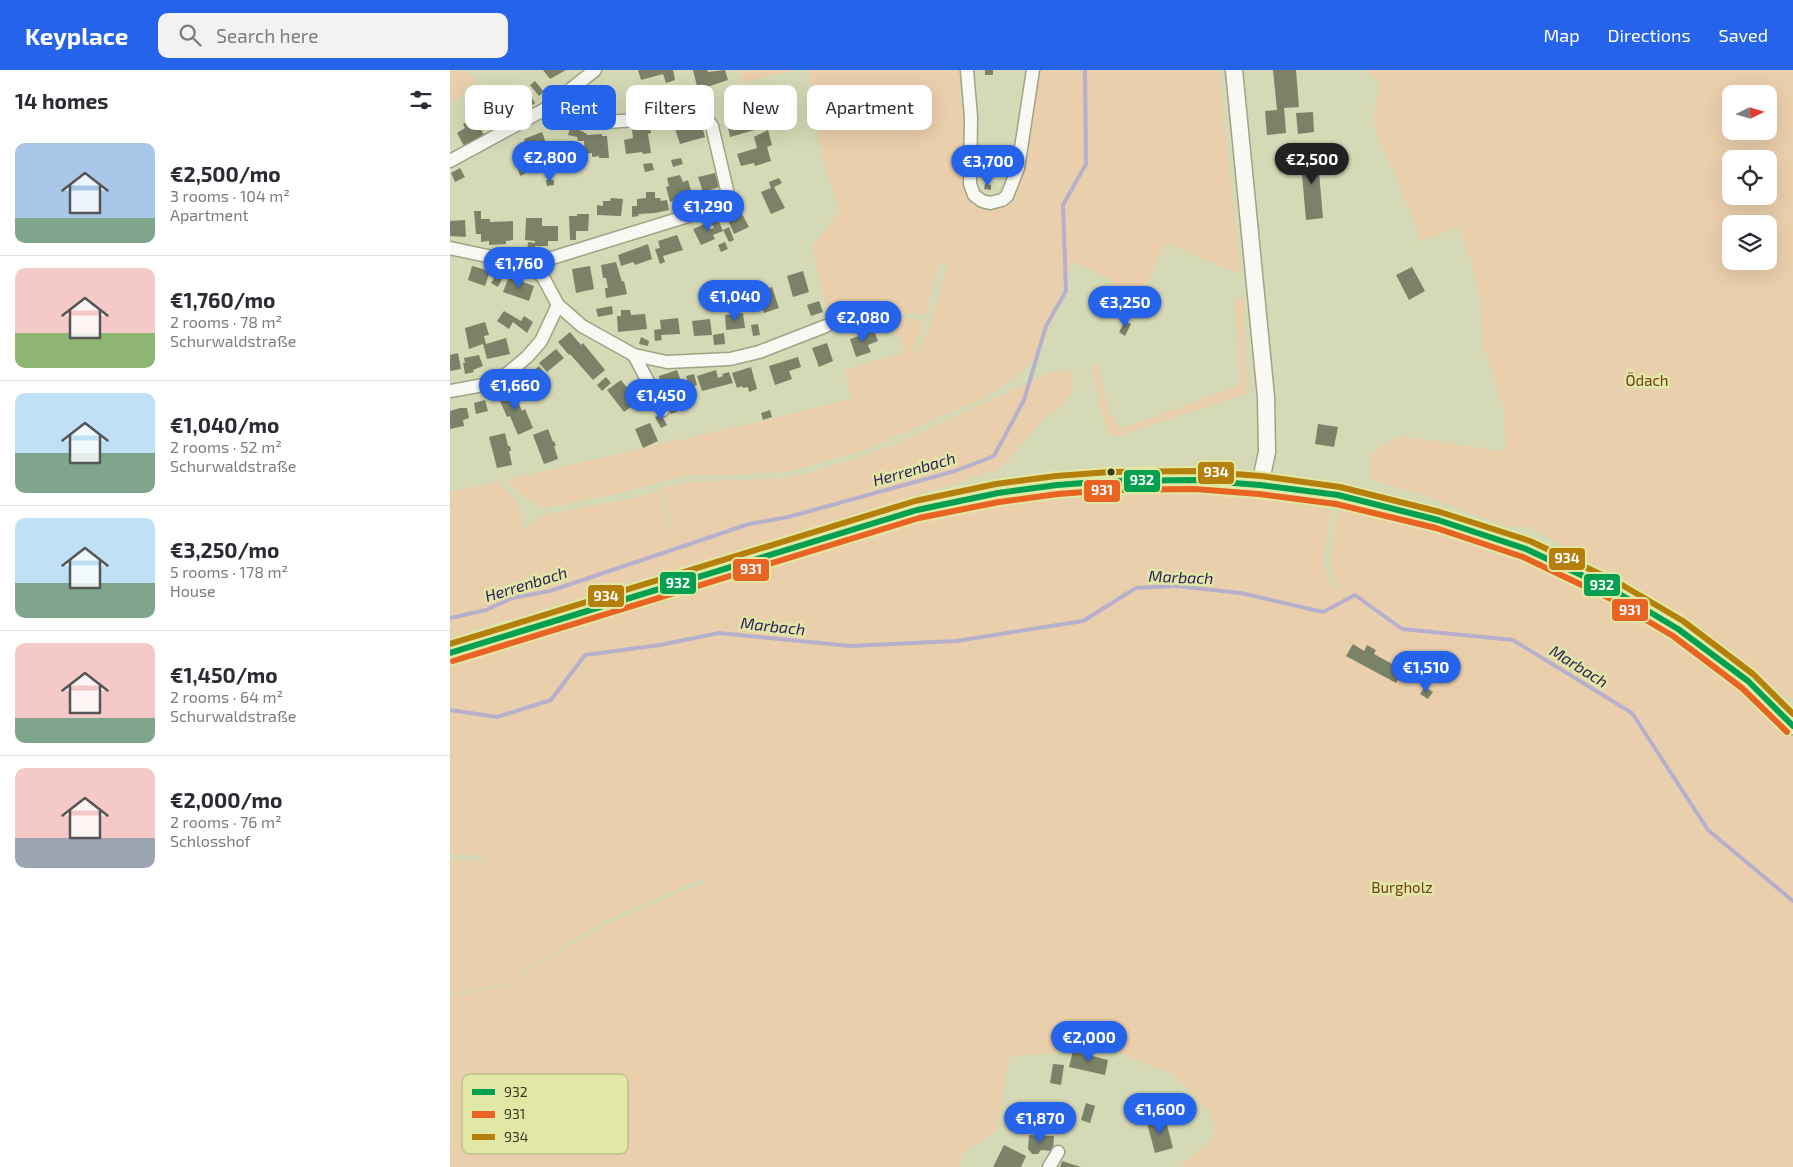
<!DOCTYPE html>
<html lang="en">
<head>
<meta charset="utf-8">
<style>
  :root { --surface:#fff; --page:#f2f2f3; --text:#2b2b33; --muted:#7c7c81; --line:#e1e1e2; --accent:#2563eb }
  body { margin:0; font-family:"Exo 2",sans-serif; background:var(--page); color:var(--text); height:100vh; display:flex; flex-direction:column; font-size:19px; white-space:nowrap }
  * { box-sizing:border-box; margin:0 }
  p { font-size:16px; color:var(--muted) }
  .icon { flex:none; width:28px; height:28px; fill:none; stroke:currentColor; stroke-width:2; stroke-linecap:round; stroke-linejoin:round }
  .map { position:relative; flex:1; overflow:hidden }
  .sheet { display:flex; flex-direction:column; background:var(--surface); width:450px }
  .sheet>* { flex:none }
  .guide { position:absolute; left:15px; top:15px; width:475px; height:45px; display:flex; gap:10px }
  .needle { width:32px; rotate:85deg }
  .fabs { position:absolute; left:1272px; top:15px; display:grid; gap:10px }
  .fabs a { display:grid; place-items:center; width:55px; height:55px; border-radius:10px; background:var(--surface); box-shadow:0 5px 20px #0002; font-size:25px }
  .price { position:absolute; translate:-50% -42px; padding:0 11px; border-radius:18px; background:var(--accent); color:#fff; font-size:16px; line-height:32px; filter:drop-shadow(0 1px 2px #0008) }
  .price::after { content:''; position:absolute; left:50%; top:30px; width:15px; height:11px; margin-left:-8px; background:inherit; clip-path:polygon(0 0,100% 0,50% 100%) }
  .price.on { background:#222; color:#fff }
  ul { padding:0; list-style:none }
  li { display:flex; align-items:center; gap:15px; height:125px; padding:0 15px }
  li+li { border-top:1px solid var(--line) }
  li span { display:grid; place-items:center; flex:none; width:140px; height:100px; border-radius:10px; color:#555 }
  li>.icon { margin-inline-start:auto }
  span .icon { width:60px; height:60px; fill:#fffc; stroke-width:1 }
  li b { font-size:21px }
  h2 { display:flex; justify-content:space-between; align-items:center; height:60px; padding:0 15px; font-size:21px }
  .tag { padding:0 18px; border-radius:10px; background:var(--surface); box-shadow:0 5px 20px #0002; font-size:18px; line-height:45px }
  .tag.on { background:var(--accent); color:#fff }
  header { display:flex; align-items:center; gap:30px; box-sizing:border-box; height:70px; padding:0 25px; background:var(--accent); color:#fff }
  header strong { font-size:24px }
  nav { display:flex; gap:28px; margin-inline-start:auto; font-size:18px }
  .search { width:350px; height:45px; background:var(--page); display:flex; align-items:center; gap:12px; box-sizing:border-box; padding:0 18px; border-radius:10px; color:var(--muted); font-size:19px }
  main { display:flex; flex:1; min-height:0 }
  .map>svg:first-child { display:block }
</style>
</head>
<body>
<header>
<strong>Keyplace</strong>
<div class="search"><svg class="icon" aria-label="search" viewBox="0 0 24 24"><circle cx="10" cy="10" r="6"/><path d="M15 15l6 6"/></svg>Search here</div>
<nav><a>Map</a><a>Directions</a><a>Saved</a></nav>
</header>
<main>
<section class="sheet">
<h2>14 homes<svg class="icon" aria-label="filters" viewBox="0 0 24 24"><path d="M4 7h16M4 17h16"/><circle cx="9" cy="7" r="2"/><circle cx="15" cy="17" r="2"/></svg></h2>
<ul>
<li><span style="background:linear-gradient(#a9c7e8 75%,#7fa58c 0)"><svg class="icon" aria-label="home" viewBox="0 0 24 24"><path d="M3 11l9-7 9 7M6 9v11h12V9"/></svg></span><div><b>€2,500/mo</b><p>3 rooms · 104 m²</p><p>Apartment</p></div></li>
<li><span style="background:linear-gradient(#f6c9c9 65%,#8fb573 0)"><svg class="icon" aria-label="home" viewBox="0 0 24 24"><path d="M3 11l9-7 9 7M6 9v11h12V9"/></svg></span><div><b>€1,760/mo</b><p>2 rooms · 78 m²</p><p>Schurwaldstraße</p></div></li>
<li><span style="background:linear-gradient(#bfe0f5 60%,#7fa58c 0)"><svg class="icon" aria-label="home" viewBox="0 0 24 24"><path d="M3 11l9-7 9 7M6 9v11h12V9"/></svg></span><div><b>€1,040/mo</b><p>2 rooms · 52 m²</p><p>Schurwaldstraße</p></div></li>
<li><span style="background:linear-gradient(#bfe0f5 65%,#7fa58c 0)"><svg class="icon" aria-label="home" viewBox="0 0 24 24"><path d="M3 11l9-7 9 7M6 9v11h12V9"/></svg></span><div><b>€3,250/mo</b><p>5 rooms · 178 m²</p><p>House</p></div></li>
<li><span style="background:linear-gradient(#f6c9c9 75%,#7fa58c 0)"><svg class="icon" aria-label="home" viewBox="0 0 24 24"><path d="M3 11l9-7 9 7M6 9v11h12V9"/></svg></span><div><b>€1,450/mo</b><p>2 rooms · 64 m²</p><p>Schurwaldstraße</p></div></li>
<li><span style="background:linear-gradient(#f6c9c9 70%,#9aa5b1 0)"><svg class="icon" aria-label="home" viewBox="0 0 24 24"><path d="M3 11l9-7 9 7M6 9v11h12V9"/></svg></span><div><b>€2,000/mo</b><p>2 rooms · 76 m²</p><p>Schlosshof</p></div></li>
</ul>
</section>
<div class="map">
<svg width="1343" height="1097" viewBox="0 0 1343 1097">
  <rect width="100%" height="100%" fill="#d5d9b5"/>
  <g fill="#eacfac" fill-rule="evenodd">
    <polygon points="0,0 11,0 27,10 0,35"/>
    <polygon points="289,0 345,0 292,13"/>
    <path d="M359 0H510L511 5 509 33 516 35 518 120 553 132 587 0H769L790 199 784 202 718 173 712 180 681 250 674 247 658 243 665 212 622 191 590 282 569 306 533 328 412 381 341 401 289 405H238L166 424 94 438 73 427 56 410 329 347 400 329 401 328 395 300 455 282 440 248C452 248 464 245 473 254L463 281H468L479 258 497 195 489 193 475 246C443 238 410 248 379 253L362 176 390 141 372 87Z"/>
    <path d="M917 0H1343V630L1334 626 1284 582 1250 558 1080 457H1058L973 425 920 409 921 386 929 376 951 366 1056 382 1054 338 1033 274 1031 237 1021 189 1008 157 971 171 947 109 926 63 924 46 930 15ZM1281 24H1319V61H1281ZM1281 89H1319V126H1281ZM1281 154H1319V191H1281Z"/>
    <polygon points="794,228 797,324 663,367 657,362 641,297 647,293 660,344 671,359 790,315 785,229"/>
    <polygon points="798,230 802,238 808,319 804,321"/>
    <polygon points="602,301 623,302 623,321 611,338 596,346 552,398 508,413 0,568 0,422 49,412 67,432 71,442 73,460 95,444 172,431 209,421 219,461 221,460 211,418 241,412 336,408 368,401 437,378 553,325"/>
    <path d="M663 422H730L779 424 877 437 881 442 873 493 883 519 888 518 882 503 880 488 887 445 893 439C943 449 995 457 1043 475 1154 517 1259 580 1343 663V1097H731V1095L765 1066 761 1042 724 1005 666 981 615 973 604 983 560 986 546 1061 513 1083 509 1097H0V927L54 916 154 855 255 812 254 808 153 852 55 914 0 925V789L38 792 32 786 0 784V592L405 467 480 445 546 432 600 425ZM83 980 295 988H296Z"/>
  </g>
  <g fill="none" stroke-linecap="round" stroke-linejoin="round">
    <g stroke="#b7b0cd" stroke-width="4">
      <polyline points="0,548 36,540 62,528 100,521 299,454 338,447 505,401 544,386 574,330 596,256 616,221 613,135 636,94 635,0"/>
      <polyline points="0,640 47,647 101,630 135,585 210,575 269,563 400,576 506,571 633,551 686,518 726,516 791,523 873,542 905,525 952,559 1063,570 1182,643 1258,760 1343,831"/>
    </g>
  </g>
  <g fill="#7b8268">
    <polygon points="93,0 116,0 100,9"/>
    <polygon points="188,0 223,0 225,10 216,13 213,4 191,10"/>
    <polygon points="243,0 257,0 258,2 275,0 278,10 248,20"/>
    <rect x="535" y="0" width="8" height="5"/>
    <polygon points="823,0 846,0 849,37 834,38 836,63 817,65 815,41 827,40"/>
    <polygon points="85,11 94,22 89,26 80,15"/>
    <polygon points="73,15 85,33 72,42 75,45 48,57 40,44 64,30 63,29 70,24 67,19"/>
    <polygon points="289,37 292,49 308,43 312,58 280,67 275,41"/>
    <polygon points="863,42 864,62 848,64 846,43"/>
    <polygon points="25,48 34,65 14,76 7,63 15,58 13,54"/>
    <polygon points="251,52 255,67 230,74 225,59"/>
    <polygon points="200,57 201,63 198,64 201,83 193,84 192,82 176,84 174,70 183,68 182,60"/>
    <polygon points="120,58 132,61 138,65 152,64 152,66 157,66 159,88 149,88 149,86 142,87 142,83 135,84 134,71 128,71 127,67 118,65"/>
    <polygon points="318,60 322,75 317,77 321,91 305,96 304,93 291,96 287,84 307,78 304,67"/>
    <polygon points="92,62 97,76 75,84 73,78 77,76 74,69"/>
    <polygon points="867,79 873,148 856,150 850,81"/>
    <polygon points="231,88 233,94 223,97 221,90"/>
    <polygon points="202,93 204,100 195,102 193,94"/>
    <polygon points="74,97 75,104 70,106 68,98"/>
    <polygon points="10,98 15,107 5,112 1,103"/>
    <polygon points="265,103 269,117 253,122 248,107"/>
    <polygon points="230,105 233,112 238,110 243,128 237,130 236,127 220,132 216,117 219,116 217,108"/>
    <polygon points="329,108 332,113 324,117 335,138 321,144 311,122 321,118 319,112"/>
    <polygon points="96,110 104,110 104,115 97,116"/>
    <polygon points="535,114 541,115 541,120 534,119"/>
    <polygon points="196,122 205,122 205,128 210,128 211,131 217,130 219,140 205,143 188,144 189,146 182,147 182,136 187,136 187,129 196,128"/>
    <polygon points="161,128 173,129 171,146 147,145 147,135 153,136 153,131 160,131"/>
    <polygon points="24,141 31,141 31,149 40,149 40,152 63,151 63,170 56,171 56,174 39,175 39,171 31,172 31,164 26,164"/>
    <polygon points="291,142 299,157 284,164 277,148"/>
    <polygon points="127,144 139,144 138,161 126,161 126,170 120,170 119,146 127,146"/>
    <polygon points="76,148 92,148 92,156 108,156 108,171 98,171 98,176 85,176 84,184 77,184 78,172 85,173 85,171 75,170"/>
    <polygon points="268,149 273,161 263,165 265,169 251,175 243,159 257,153 260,159 264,158 261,153"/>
    <polygon points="15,150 16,167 0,166 0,151"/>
    <polygon points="279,157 284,170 279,172 273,160"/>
    <polygon points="227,165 233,180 213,186 215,192 210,194 205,179 210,178 208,171"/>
    <polygon points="275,172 278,179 271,182 268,175"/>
    <polygon points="198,174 202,189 185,195 183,192 171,196 168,185"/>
    <polygon points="166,192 172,212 174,211 177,224 156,228 155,218 158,218 156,208 153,208 151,195"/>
    <polygon points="22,196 40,201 35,216 18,210"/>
    <polygon points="140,196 144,219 126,223 122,199"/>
    <polygon points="962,197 975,221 959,230 946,205"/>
    <polygon points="353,201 359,222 343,227 337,206"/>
    <polygon points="47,204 53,207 48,217 41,213"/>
    <polygon points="59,207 84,216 79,231 53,222"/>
    <polygon points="322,217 329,238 314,243 307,222"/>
    <polygon points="272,223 272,231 258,232 257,225"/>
    <polygon points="369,231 373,242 361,246 357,235"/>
    <polygon points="162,236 163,244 148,247 146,239"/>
    <polygon points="171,240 180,240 181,245 195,244 197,259 168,262 167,246 171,246"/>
    <polygon points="54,241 71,251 74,246 83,252 77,263 63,252 59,259 47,251"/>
    <polygon points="293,243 295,258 276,260 275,245"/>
    <polygon points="228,248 230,264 211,265 212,270 205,271 204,260 211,259 210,250"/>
    <polygon points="260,249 262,265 244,266 242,251"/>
    <polygon points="675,251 681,254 675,266 669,262"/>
    <polygon points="35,252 39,265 34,266 36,274 56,268 60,284 37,289 33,274 19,279 15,258"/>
    <polygon points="308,254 310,265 303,266 301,255"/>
    <polygon points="424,261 428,271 418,275 421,282 406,287 400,269"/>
    <polygon points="120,262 131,275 133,273 155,300 143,310 120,284 119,285 108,272"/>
    <polygon points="274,263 275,274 264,275 263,265"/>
    <polygon points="191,267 199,271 198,276 189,274"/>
    <polygon points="377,273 383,291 369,297 362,278"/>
    <polygon points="106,279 114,288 97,302 89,293"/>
    <polygon points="8,283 11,299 0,301 0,285"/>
    <polygon points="29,285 33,296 23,300 24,302 15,304 13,293 15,293 14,288"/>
    <polygon points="348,287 351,297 339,301 342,309 325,315 319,296"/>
    <polygon points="89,296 96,305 87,312 80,304"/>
    <polygon points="301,297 307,319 299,322 298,317 293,318 292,316 287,318 282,303"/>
    <polygon points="227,300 232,314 213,320 209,306"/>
    <polygon points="266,300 268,308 273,306 272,304 279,302 283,313 252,321 247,306"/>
    <polygon points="244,304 247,315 240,318 236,306"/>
    <polygon points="156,307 161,313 152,321 147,315"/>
    <polygon points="171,310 188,332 174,342 157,320"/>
    <polygon points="62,317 72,341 75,339 83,358 68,365 60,346 57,347 47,324"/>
    <polygon points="228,329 231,340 221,344 217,332"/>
    <polygon points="35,330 38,341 26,344 24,333"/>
    <polygon points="10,338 17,338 19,348 13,350 14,356 0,359 0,341"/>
    <polygon points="320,340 322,347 313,350 311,343"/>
    <polygon points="211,344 217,355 211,358 205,347"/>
    <polygon points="200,353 208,371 193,378 185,359"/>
    <polygon points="868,354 888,357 884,377 865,374"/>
    <polygon points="98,359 103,372 104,371 106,376 104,376 108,389 94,394 83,365"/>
    <polygon points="55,363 58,376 60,376 61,381 59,381 62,395 47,398 39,367"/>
    <polygon points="903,574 914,581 917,575 926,580 924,584 953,600 946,613 896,586"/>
    <polygon points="975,617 983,622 978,629 970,624"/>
    <polygon points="623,981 658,990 655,1005 619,997"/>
    <polygon points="603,994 614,995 611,1015 600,1013"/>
    <polygon points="636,1033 645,1036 640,1053 631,1050"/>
    <polygon points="715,1047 723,1078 705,1083 697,1053"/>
    <polygon points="579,1065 604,1066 603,1081 591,1080 588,1084 582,1084 578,1079"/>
    <polygon points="554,1075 576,1086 571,1097 543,1097"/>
    <polygon points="612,1091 631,1097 610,1097"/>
  </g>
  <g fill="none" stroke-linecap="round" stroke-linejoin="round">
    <g stroke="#a0a386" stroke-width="15">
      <g id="minor">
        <polyline points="517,0 521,47 520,114 524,125 532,131 540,133 552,130 557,126 568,98 583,0"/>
        <polyline points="0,91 97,38 145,0"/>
        <polyline points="0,178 79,195 280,133 262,56 250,40 186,50 157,52 109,46 97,38"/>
        <polyline points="79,195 93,207 108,235 132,256 184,285 217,292 280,289 309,282 376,256"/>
        <polyline points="184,285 213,340"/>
        <polyline points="0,321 39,314 58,303 77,287 91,271 108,235"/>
        <polyline points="599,1097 608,1082"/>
      </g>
    </g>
    <g stroke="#a0a386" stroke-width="19">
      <g id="major">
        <polyline points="784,0 816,327 817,382 810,415"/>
        <polyline points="0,583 467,440 548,423 607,415 660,411 744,410 810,415 888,425 988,450 1076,479 1163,520 1228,559 1298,611 1343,656"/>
      </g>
    </g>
    <use href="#minor" stroke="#f9f9f4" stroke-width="12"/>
    <use href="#major" stroke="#f9f9f4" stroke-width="16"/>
    <g stroke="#e1e8a6" stroke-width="10">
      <polyline id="bus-1" points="0,583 467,440 548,423 607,415 660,411 744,410 810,415 888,425 988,450 1076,479 1163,520 1228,559 1298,611 1343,656"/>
    </g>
    <g stroke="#e1e8a6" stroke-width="10">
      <polyline id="bus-2" points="3,591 469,448 549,432 608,424 660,420 744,419 809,424 886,434 986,458 1073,487 1159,528 1223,566 1292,618 1337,662"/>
    </g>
    <g stroke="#e1e8a6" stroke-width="10">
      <polyline id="bus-3" points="0,574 465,431 546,414 606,406 660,402 745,401 811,406 890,417 990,442 1080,471 1167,512 1233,551 1303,604 1343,644"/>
    </g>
    <use href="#bus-1" stroke="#03a14f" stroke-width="6"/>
    <use href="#bus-2" stroke="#e96322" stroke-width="6"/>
    <use href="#bus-3" stroke="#b4800b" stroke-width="6"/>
  </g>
  <circle fill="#383a20" stroke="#e1e8a6" stroke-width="2" cx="661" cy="402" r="4.5"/>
  <g text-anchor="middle" stroke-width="5" stroke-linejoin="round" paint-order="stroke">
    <g font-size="15" fill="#713d17" stroke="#e1e8a6">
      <text x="1197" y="316">Ödach</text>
      <text x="952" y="823">Burgholz</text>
    </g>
    <g font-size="16" font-style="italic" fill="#2e195a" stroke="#e1e8a6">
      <text transform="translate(464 399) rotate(-16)" y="6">Herrenbach</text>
      <text transform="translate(731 507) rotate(2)" y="6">Marbach</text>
      <text transform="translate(76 514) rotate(-17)" y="6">Herrenbach</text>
      <text transform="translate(323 556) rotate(6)" y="6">Marbach</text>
      <text transform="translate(1129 596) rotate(32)" y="6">Marbach</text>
    </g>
  </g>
  <rect x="12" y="1004" width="166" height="80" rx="8" fill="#e1e8a6" stroke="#aeb47e" stroke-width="1"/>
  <rect x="22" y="1019" width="23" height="6" fill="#03a14f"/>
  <rect x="22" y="1041" width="23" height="7" fill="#e96322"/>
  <rect x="22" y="1064" width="23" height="6" fill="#b4800b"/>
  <g font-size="14" fill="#383a20">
    <text x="54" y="1027">932</text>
    <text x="54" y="1049">931</text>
    <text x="54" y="1072">934</text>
  </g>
  <g stroke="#e1e8a6" stroke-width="2">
    <rect x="747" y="391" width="38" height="24" rx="5" fill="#b4800b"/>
    <rect x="673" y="399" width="38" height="24" rx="5" fill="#03a14f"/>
    <rect x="633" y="409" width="38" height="24" rx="5" fill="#e96322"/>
    <rect x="1098" y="477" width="38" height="24" rx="5" fill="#b4800b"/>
    <rect x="282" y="488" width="38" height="24" rx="5" fill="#e96322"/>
    <rect x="209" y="501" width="38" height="24" rx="5" fill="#03a14f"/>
    <rect x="1133" y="503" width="38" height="24" rx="5" fill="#03a14f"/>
    <rect x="137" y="514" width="38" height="24" rx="5" fill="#b4800b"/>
    <rect x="1161" y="528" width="38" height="24" rx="5" fill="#e96322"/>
  </g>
  <g font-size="14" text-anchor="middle" font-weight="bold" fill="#fff">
    <text x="766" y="407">934</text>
    <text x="692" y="415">932</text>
    <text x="652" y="425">931</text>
    <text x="1117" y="493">934</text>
    <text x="301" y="504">931</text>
    <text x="228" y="518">932</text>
    <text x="1152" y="520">932</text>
    <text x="156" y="531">934</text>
    <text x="1180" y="545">931</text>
  </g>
</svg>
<div class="fabs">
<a><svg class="needle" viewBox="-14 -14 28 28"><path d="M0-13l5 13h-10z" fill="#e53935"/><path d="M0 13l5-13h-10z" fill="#7c7c81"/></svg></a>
<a><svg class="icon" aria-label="locate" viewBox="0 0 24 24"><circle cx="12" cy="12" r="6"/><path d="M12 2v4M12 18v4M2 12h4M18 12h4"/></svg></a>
<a><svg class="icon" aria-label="layers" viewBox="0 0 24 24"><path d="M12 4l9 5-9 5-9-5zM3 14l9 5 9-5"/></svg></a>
</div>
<b class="price" style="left:100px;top:113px">€2,800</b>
<b class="price on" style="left:862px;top:115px">€2,500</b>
<b class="price" style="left:538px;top:117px">€3,700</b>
<b class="price" style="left:258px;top:162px">€1,290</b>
<b class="price" style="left:69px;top:219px">€1,760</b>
<b class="price" style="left:285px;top:252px">€1,040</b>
<b class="price" style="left:675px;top:258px">€3,250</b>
<b class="price" style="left:413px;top:273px">€2,080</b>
<b class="price" style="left:65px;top:341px">€1,660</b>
<b class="price" style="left:211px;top:351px">€1,450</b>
<b class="price" style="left:976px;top:623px">€1,510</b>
<b class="price" style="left:639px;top:993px">€2,000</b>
<b class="price" style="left:710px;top:1065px">€1,600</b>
<b class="price" style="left:590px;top:1074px">€1,870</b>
<div class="guide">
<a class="tag">Buy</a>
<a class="tag on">Rent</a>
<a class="tag">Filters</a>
<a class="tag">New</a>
<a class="tag">Apartment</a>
</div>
</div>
</main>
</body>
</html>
